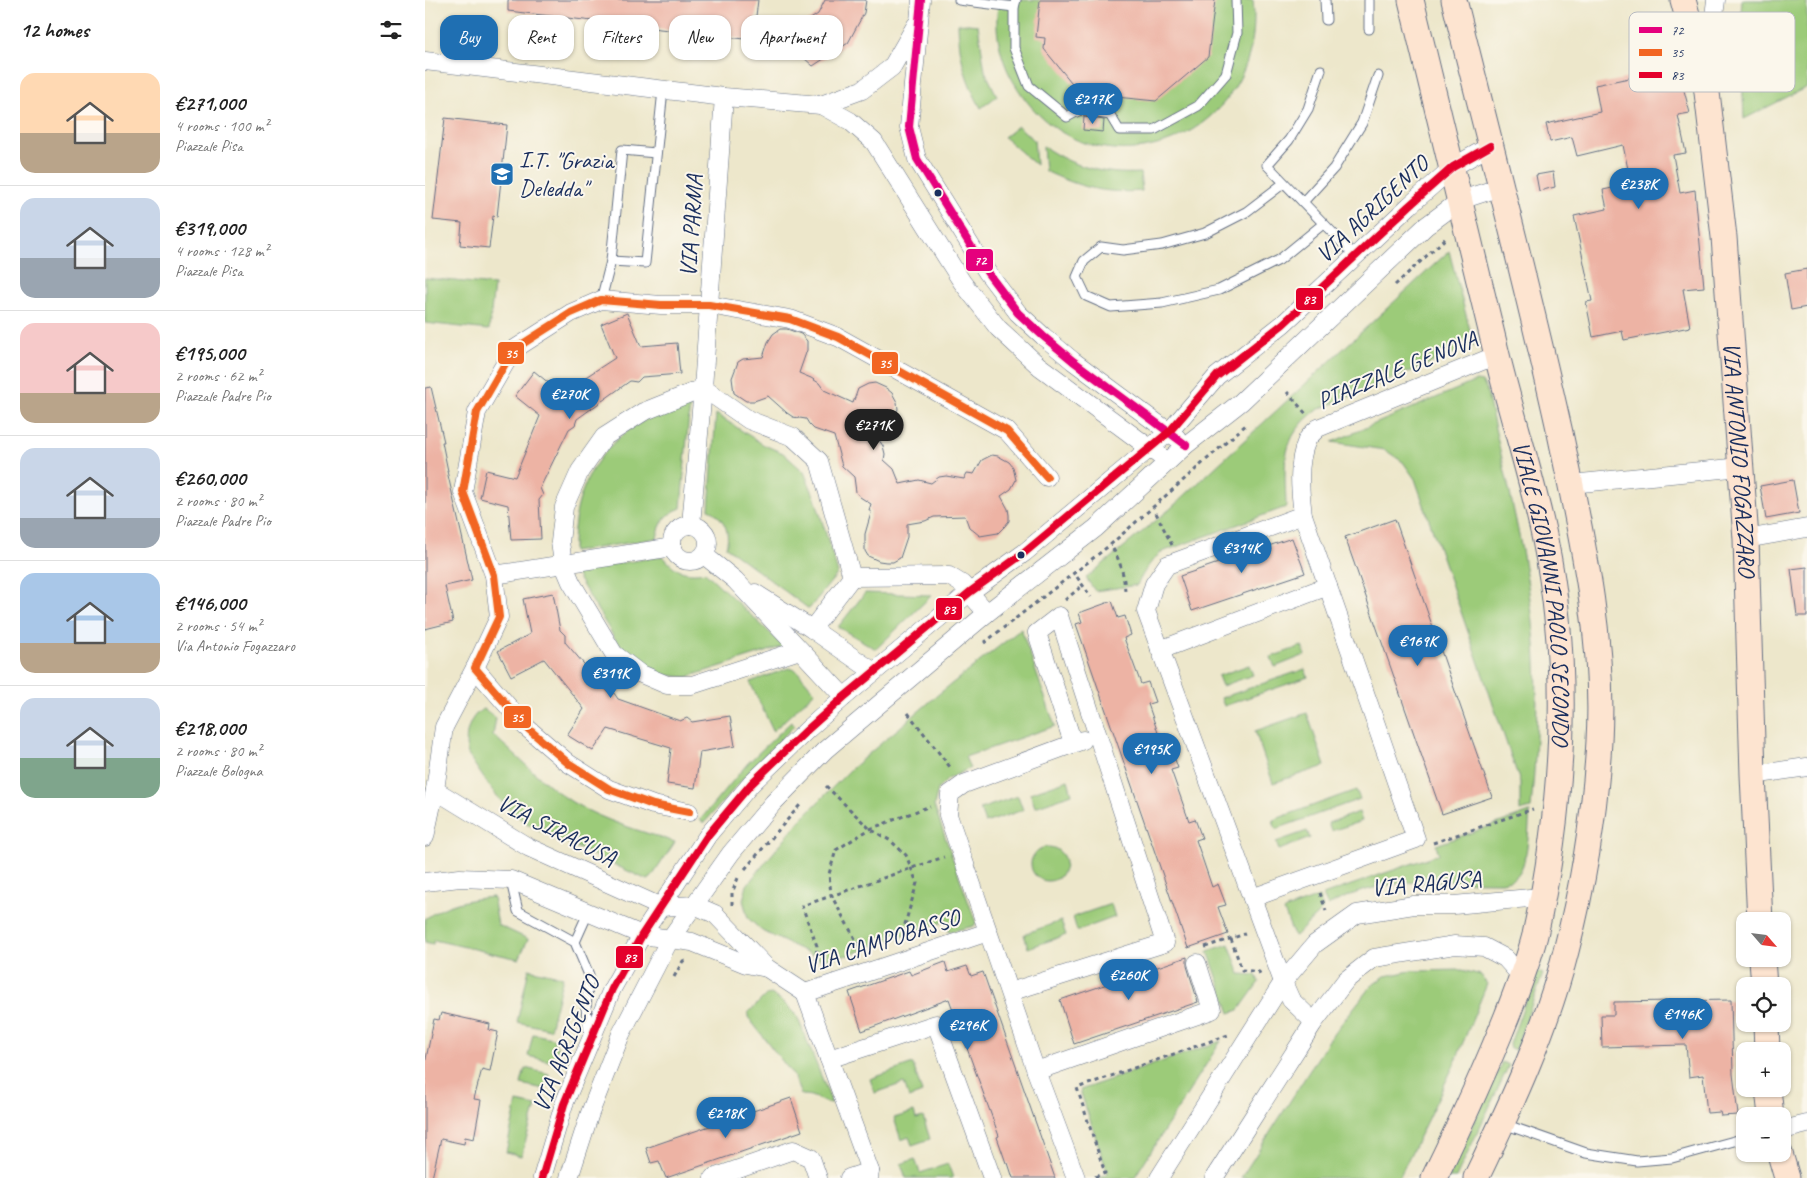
<!DOCTYPE html>
<html lang="en">
<head>
<meta charset="utf-8">
<style>
  :root { --surface:#fff; --page:#f2f2f2; --text:#222; --muted:#767676; --line:#e0e0e0; --accent:#1f6fb2 }
  body { margin:0; font-family:Caveat,sans-serif; background:var(--page); color:var(--text); height:100vh; display:flex; flex-direction:column; font-size:19px; white-space:nowrap }
  * { box-sizing:border-box; margin:0 }
  p { font-size:16px; color:var(--muted) }
  .icon { flex:none; width:28px; height:28px; fill:none; stroke:currentColor; stroke-width:2; stroke-linecap:round; stroke-linejoin:round }
  .map { position:relative; flex:1; overflow:hidden }
  .panel { display:flex; flex-direction:column; background:var(--surface); width:425px }
  .panel>* { flex:none }
  .hud { position:absolute; left:15px; top:15px; width:475px; height:45px; display:flex; gap:10px }
  .needle { width:32px; rotate:118deg }
  .controls { position:absolute; left:1311px; top:912px; display:grid; gap:10px }
  .controls a { display:grid; place-items:center; width:55px; height:55px; border-radius:10px; background:var(--surface); box-shadow:0 1px 4px #0004; font-size:25px }
  .price { position:absolute; translate:-50% -42px; padding:0 11px; border-radius:18px; background:var(--accent); color:#fff; font-size:16px; line-height:32px; filter:drop-shadow(0 1px 2px #0008) }
  .price::after { content:''; position:absolute; left:50%; top:30px; width:15px; height:11px; margin-left:-8px; background:inherit; clip-path:polygon(0 0,100% 0,50% 100%) }
  .price.current { background:#222; color:#fff }
  ul { padding:0; list-style:none }
  li { display:flex; align-items:center; gap:15px; height:125px; padding:0 20px }
  li+li { border-top:1px solid var(--line) }
  li span { display:grid; place-items:center; flex:none; width:140px; height:100px; border-radius:15px; color:#555 }
  li>.icon { margin-inline-start:auto }
  span .icon { width:60px; height:60px; fill:#fffc; stroke-width:1 }
  li b { font-size:21px }
  h2 { display:flex; justify-content:space-between; align-items:center; height:60px; padding:0 20px; font-size:21px }
  .pill { padding:0 18px; border-radius:15px; background:var(--surface); box-shadow:0 1px 4px #0004; font-size:18px; line-height:45px }
  .pill.current { background:var(--accent); color:#fff }
  main { display:flex; flex:1; min-height:0 }
  .map>svg:first-child { display:block }
</style>
</head>
<body>
<main>
<section class="panel">
<h2>12 homes<svg class="icon" aria-label="filters" viewBox="0 0 24 24"><path d="M4 7h16M4 17h16"/><circle cx="9" cy="7" r="2"/><circle cx="15" cy="17" r="2"/></svg></h2>
<ul>
<li><span style="background:linear-gradient(#ffd9b3 60%,#b9a48a 0)"><svg class="icon" aria-label="home" viewBox="0 0 24 24"><path d="M3 11l9-7 9 7M6 9v11h12V9"/></svg></span><div><b>€271,000</b><p>4 rooms · 100 m²</p><p>Piazzale Pisa</p></div></li>
<li><span style="background:linear-gradient(#c9d6e8 60%,#9aa5b1 0)"><svg class="icon" aria-label="home" viewBox="0 0 24 24"><path d="M3 11l9-7 9 7M6 9v11h12V9"/></svg></span><div><b>€319,000</b><p>4 rooms · 128 m²</p><p>Piazzale Pisa</p></div></li>
<li><span style="background:linear-gradient(#f6c9c9 70%,#b9a48a 0)"><svg class="icon" aria-label="home" viewBox="0 0 24 24"><path d="M3 11l9-7 9 7M6 9v11h12V9"/></svg></span><div><b>€195,000</b><p>2 rooms · 62 m²</p><p>Piazzale Padre Pio</p></div></li>
<li><span style="background:linear-gradient(#c9d6e8 70%,#9aa5b1 0)"><svg class="icon" aria-label="home" viewBox="0 0 24 24"><path d="M3 11l9-7 9 7M6 9v11h12V9"/></svg></span><div><b>€260,000</b><p>2 rooms · 80 m²</p><p>Piazzale Padre Pio</p></div></li>
<li><span style="background:linear-gradient(#a9c7e8 70%,#b9a48a 0)"><svg class="icon" aria-label="home" viewBox="0 0 24 24"><path d="M3 11l9-7 9 7M6 9v11h12V9"/></svg></span><div><b>€146,000</b><p>2 rooms · 54 m²</p><p>Via Antonio Fogazzaro</p></div></li>
<li><span style="background:linear-gradient(#c9d6e8 60%,#7fa58c 0)"><svg class="icon" aria-label="home" viewBox="0 0 24 24"><path d="M3 11l9-7 9 7M6 9v11h12V9"/></svg></span><div><b>€218,000</b><p>2 rooms · 80 m²</p><p>Piazzale Bologna</p></div></li>
</ul>
</section>
<div class="map">
<svg width="1382" height="1178" viewBox="0 0 1382 1178">
  <rect width="100%" height="100%" fill="#fbf7ec"/>
  <filter id="ink" filterUnits="userSpaceOnUse"><feTurbulence type="fractalNoise" baseFrequency=".02" numOctaves="2"/><feDisplacementMap in="SourceGraphic" scale="10" xChannelSelector="R" yChannelSelector="G"/><feConvolveMatrix kernelMatrix="1 2 1 2 8 2 1 2 1" color-interpolation-filters="sRGB"/></filter>
  <filter id="wash" filterUnits="userSpaceOnUse"><feTurbulence type="fractalNoise" baseFrequency=".0096" numOctaves="4" result="noise"/><feDisplacementMap in="SourceGraphic" scale="20" xChannelSelector="R" yChannelSelector="G"/><feGaussianBlur stdDeviation="1.12" result="paint"/><feColorMatrix in="noise" values="0 0 0 0 0 0 0 0 0 0 0 0 0 0 0 0 0 1.4 0 .05"/><feComposite in="paint" operator="in"/></filter>
  <g filter="url(#wash)">
    <rect width="100%" height="100%" fill="#ede7cb"/>
    <g fill="#9ccb79" stroke="#5c7d6c">
      <path d="M574 0H828C844 142 663 208 590 84 575 61 568 27 574 0Z"/>
      <polygon points="1317,0 1382,0 1382,87 1319,119 1315,27"/>
      <path d="M533 23 553 25 560 71 572 96 556 108C540 80 534 55 533 23Z"/>
      <polygon points="593,126 609,140 611,165 579,137"/>
      <path d="M618 146C648 167 679 175 715 173L717 191C678 194 655 187 620 171Z"/>
      <path d="M1024 251 1049 345 892 410C854 438 860 464 861 507L737 552C725 561 719 572 712 585L670 591 661 578 745 509Z"/>
      <polygon points="0,278 69,285 64,330 0,323"/>
      <path d="M1051 381 1057 382 1061 388C1077 463 1098 538 1107 614 1115 678 1112 744 1106 808L1095 811V782L990 479 978 462 960 450 907 442Z"/>
      <path d="M265 402 256 508C241 514 235 522 232 538L148 552C147 494 170 446 222 419 236 412 251 407 265 402Z"/>
      <path d="M291 414 339 445 358 453 379 472 390 498 413 573 384 609 301 547C306 531 298 517 284 509Z"/>
      <path d="M238 556C251 572 260 575 280 572L359 646 262 677 238 675 204 654 190 639 149 571Z"/>
      <polygon points="440,593 507,595 451,649 413,627"/>
      <polygon points="596,629 630,726 540,757 545,768 523,779 513,789 509,806 551,923 549,926 524,932 521,921 424,955 396,959 337,931 323,918 318,900 322,885 375,820 426,769 515,693"/>
      <polygon points="877,646 880,655 850,667 846,657"/>
      <polygon points="824,665 828,675 797,686 793,676"/>
      <polygon points="364,668 371,670 390,692 348,731 325,682"/>
      <polygon points="880,669 883,677 799,706 796,698"/>
      <path d="M59 709 71 718 68 735C94 758 119 784 147 802 179 821 215 831 250 842L226 878 223 880 218 878 108 827C75 807 64 785 43 755 38 740 43 715 59 709Z"/>
      <polygon points="882,713 900,766 848,783 830,731"/>
      <polygon points="366,722 369,726 332,763 279,823 275,820 323,763"/>
      <polygon points="643,780 647,794 610,807 605,793"/>
      <polygon points="931,790 935,799 851,829 848,820"/>
      <polygon points="593,796 598,810 560,823 555,809"/>
      <polygon points="934,812 937,821 906,831 903,823"/>
      <path d="M1105 812C1103 829 1104 868 1089 878 1086 880 1081 881 1077 882 1019 882 955 875 903 906L898 895 1014 854 1011 845Z"/>
      <polygon points="882,831 885,838 854,850 851,842"/>
      <circle cx="623" cy="864" r="17"/>
      <path d="M68 897 73 925 103 939 94 959 9 940 8 944 0 942V919C20 904 43 899 68 897Z"/>
      <polygon points="894,897 898,909 871,935 869,936 859,911 861,909"/>
      <polygon points="686,904 690,917 652,931 648,917"/>
      <polygon points="636,921 641,935 603,948 599,934"/>
      <polygon points="804,944 815,974 831,975 834,982 814,1010 805,1013 783,951"/>
      <polygon points="104,969 138,977 125,1029 92,1022"/>
      <polygon points="1037,970 1056,975 1062,984 1028,1067 974,1178 816,1178 906,1037 945,987 960,976 986,971"/>
      <polygon points="1111,971 1118,974 1090,1050 1084,1047"/>
      <path d="M346 994 357 1001 372 1016 407 1103C396 1104 391 1094 376 1095L368 1075 323 1017V1013L341 995Z"/>
      <polygon points="108,1034 128,1038 133,1050 128,1062 103,1056"/>
      <polygon points="796,1041 709,1178 672,1178 683,1174 655,1090"/>
      <polygon points="1077,1062 1084,1065 1031,1178 1023,1178"/>
      <polygon points="488,1064 497,1093 484,1098 479,1083 450,1093 445,1079"/>
      <polygon points="100,1068 124,1074 119,1089 96,1084"/>
      <polygon points="92,1102 111,1106 96,1156 81,1152"/>
      <polygon points="489,1112 491,1119 498,1117 505,1139 487,1145 484,1137 476,1140 469,1118"/>
      <polygon points="490,1159 495,1173 523,1164 528,1178 481,1178 476,1164"/>
    </g>
    <g id="blocks">
      <g fill="#edb3a4">
        <polygon points="83,0 333,0 328,40 83,11"/>
        <polygon points="400,0 441,0 439,13 423,43 388,66 369,49 378,43 362,35 393,14"/>
        <polygon points="615,0 790,0 783,57 731,101 681,96 680,108 660,104 660,99 619,49 620,38 611,37"/>
        <polygon points="1253,68 1265,113 1253,115 1261,153 1248,155 1255,193 1270,190 1279,287 1258,289 1265,327 1199,340 1197,331 1168,337 1161,302 1167,301 1149,216 1182,209 1178,190 1206,184 1198,145 1152,156 1147,137 1125,142 1121,124 1175,112 1170,85"/>
        <polygon points="659,117 679,120 678,132 658,130"/>
        <polygon points="20,118 82,125 72,217 68,216 64,248 35,245 37,223 8,220"/>
        <polygon points="1128,172 1130,187 1114,191 1111,175"/>
        <polygon points="1382,269 1382,307 1366,310 1360,273"/>
        <polygon points="202,313 216,346 252,343 255,374 217,377 212,382 205,381 152,419 150,425 144,429 115,488 118,495 114,500 116,539 86,540 83,505 55,498 61,470 90,477 115,416 90,396 109,371 136,393 190,358 176,324"/>
        <polygon points="355,329 362,329 376,334 382,341 382,350 374,373 386,378 394,383 399,390 428,403 433,389 443,384 450,383 461,388 467,393 472,402 473,409 470,415 465,422 450,434 458,446 460,454 459,460 469,469 475,484 494,480 506,483 514,477 521,476 539,479 542,473 549,474 557,460 567,455 573,456 584,462 588,467 591,480 586,489 576,496 583,509 584,515 584,521 580,526 573,533 555,536 544,527 540,516 509,517 500,521 482,524 482,537 475,558 468,562 461,562 454,561 443,556 440,551 440,534 446,513 444,510 446,504 435,497 431,492 429,477 417,466 409,436 389,429 384,424 381,419 368,417 362,413 343,396 329,401 321,401 309,393 307,378 313,362 318,359 338,357 343,342 348,334"/>
        <polygon points="6,387 19,442 17,442 23,471 22,471 47,580 20,586 28,622 0,629 0,388"/>
        <polygon points="1368,480 1374,513 1341,519 1335,486"/>
        <polygon points="970,519 1067,797 1017,814 920,537"/>
        <polygon points="867,538 880,573 767,611 755,576"/>
        <polygon points="1382,567 1382,616 1372,616 1366,569"/>
        <polygon points="128,593 135,630 140,635 140,642 183,692 189,693 193,699 255,721 262,718 267,722 305,716 310,746 275,752 270,788 242,784 246,748 183,729 168,751 142,735 159,709 119,659 86,676 73,651 105,634 98,599"/>
        <polygon points="687,601 693,618 700,616 706,635 699,638 716,684 723,682 730,702 723,704 739,750 746,748 753,768 746,770 764,821 770,819 777,838 771,840 787,887 793,884 801,905 793,907 803,934 763,948 651,624 657,622 654,613"/>
        <polygon points="762,957 762,966 773,1002 649,1044 635,1000"/>
        <polygon points="520,962 523,972 542,966 546,976 558,972 630,1178 588,1178 583,1163 581,1163 572,1137 574,1136 524,999 437,1031 424,992 484,971 486,975"/>
        <polygon points="1306,1000 1308,1074 1313,1115 1296,1116 1295,1112 1282,1113 1278,1075 1264,1077 1261,1045 1177,1047 1176,1015 1189,1015 1189,1002"/>
        <polygon points="16,1013 65,1024 64,1030 73,1032 65,1071 57,1069 49,1099 56,1100 49,1139 40,1137 39,1144 16,1139 7,1178 0,1178 0,1064 9,1019 14,1020"/>
        <polygon points="366,1098 377,1131 241,1178 234,1161 226,1163 221,1148"/>
      </g>
    </g>
  </g>
  <g filter="url(#ink)">
    <use href="#blocks" fill-opacity="0" stroke="#646f84" stroke-width="1"/>
    <g fill="none" stroke-linecap="round" stroke-linejoin="round">
      <g stroke="#646f84" stroke-width="11">
        <g id="lane">
          <polyline points="534,0 589,7"/>
          <polyline points="591,0 589,7 589,48 604,86 642,117 655,110 685,115 694,130 729,130 773,106 801,74 812,33 811,0"/>
          <polyline points="900,0 901,20"/>
          <polyline points="944,0 944,29"/>
          <polyline points="896,70 883,109 864,140 842,165 931,257"/>
          <polyline points="859,183 821,212 780,233 737,245 698,250 676,247 659,261 652,277 661,296 686,307 737,303 794,290 854,260 898,224"/>
          <polyline points="878,202 909,168 937,123 953,76"/>
          <polyline points="186,261 197,150 231,153"/>
          <polyline points="176,300 186,261 220,263 238,90"/>
          <polyline points="86,881 93,911 150,942 164,975 161,1008 164,1035"/>
          <polyline points="150,942 163,913"/>
          <polyline points="1079,1124 1161,1153 1212,1161 1247,1158 1320,1138"/>
        </g>
      </g>
      <g stroke="#646f84" stroke-width="19">
        <g id="street">
          <polyline points="496,0 484,127 492,159 562,272 593,313 618,336 648,361 752,438"/>
          <polyline points="0,61 299,97 396,105 437,90 467,67 491,25"/>
          <polyline points="1282,74 1291,0"/>
          <polyline points="396,105 425,121 449,142 537,282 573,328 614,366 734,455"/>
          <polyline points="1146,484 1316,467"/>
          <polyline points="878,515 742,565 729,584 721,611 858,982 866,1000 889,1022"/>
          <polyline points="266,525 278,388 299,97"/>
          <circle cx="265" cy="543" r="18"/>
          <polyline points="1321,539 1382,528"/>
          <polyline points="279,555 310,580 419,697"/>
          <polyline points="69,575 248,547"/>
          <polyline points="427,577 524,576 537,584 562,613"/>
          <polyline points="330,593 387,629 449,672"/>
          <polyline points="375,650 267,685 242,685 214,673 189,654 146,582 138,563 135,542 139,507 155,471 179,437 218,412 278,388 324,420 368,437 394,461 427,577 387,629"/>
          <polyline points="735,650 903,586"/>
          <polyline points="1328,775 1382,767"/>
          <polyline points="10,790 103,847 236,907 269,905 290,914 342,968 380,993 563,932"/>
          <polyline points="264,812 228,805 184,789 143,763 101,727 50,668 74,617 69,575 38,492 52,412 88,350 146,313 176,300 236,305 284,305 365,319 413,337 582,431 622,477"/>
          <polyline points="0,837 10,790 19,727 50,668"/>
          <polyline points="0,882 35,878 86,880 217,935 267,942 321,964 342,968"/>
          <path d="M827 898 991 839 878 515C875 491 872 463 882 440 884 436 889 432 893 428L1072 355"/>
          <polyline points="585,992 740,943 634,616 612,633 648,743"/>
          <polyline points="380,993 445,1171 444,1178"/>
          <polyline points="404,1059 511,1024 567,1178"/>
          <polyline points="611,1071 787,1010 772,963"/>
          <polyline points="1358,1130 1382,1124"/>
          <polyline points="117,1178 139,1104 187,989 217,935 283,835 326,784 382,730 419,697 545,592 599,553 725,448 744,432 792,376 858,324 984,206 1028,167 1065,146"/>
          <polyline points="144,1178 165,1113 196,1034 245,939 306,853 348,803 400,750 562,613 671,528 761,445 816,402 1001,226 1036,200 1076,187"/>
          <polyline points="288,1178 368,1150 386,1158 393,1178"/>
          <polyline points="424,1178 445,1171"/>
          <polyline points="651,1178 611,1071 523,815 525,794 539,784 658,740"/>
          <polyline points="734,1178 858,982 890,944 932,914 989,905 1029,905 1116,897"/>
          <polyline points="789,1178 889,1022 921,980 949,958 1030,945 1059,947 1080,958 1097,977"/>
        </g>
      </g>
      <g stroke="#646f84" stroke-width="27">
        <g id="secondary">
          <path id="s1" d="M986 0C1015 117 1043 234 1071 351 1086 414 1107 477 1120 540 1147 669 1138 808 1110 935 1103 963 1092 990 1082 1016 1060 1071 1035 1125 1009 1178"/>
          <path d="M1029 0C1065 144 1103 288 1135 433 1156 534 1180 637 1174 741 1170 812 1159 882 1141 951 1121 1030 1086 1105 1051 1178"/>
          <path id="s2" d="M1258 0 1281 84 1299 237 1321 539 1328 775 1335 921"/>
          <polyline points="1337,959 1339,986"/>
          <polyline points="1341,1024 1342,1051"/>
          <polyline points="1343,1089 1346,1116"/>
          <polyline points="1355,1154 1362,1178"/>
        </g>
      </g>
      <g stroke="#646f84" stroke-width="3" stroke-dasharray="4 4" stroke-linecap="butt">
        <polyline points="970,285 1022,237"/>
        <polyline points="862,392 882,415"/>
        <polyline points="731,513 747,545"/>
        <path d="M688 549C696 563 699 575 700 591"/>
        <polyline points="652,577 666,597"/>
        <polyline points="640,600 658,585"/>
        <polyline points="559,643 685,545 823,423"/>
        <polyline points="483,713 525,767"/>
        <polyline points="401,786 445,829 466,841 481,855 492,883 478,931"/>
        <polyline points="1008,843 1108,809"/>
        <polyline points="320,869 375,805"/>
        <polyline points="895,893 901,911"/>
        <polyline points="307,905 307,893 313,878"/>
        <polyline points="806,939 817,970 834,972 835,974"/>
        <polyline points="434,946 406,895 404,874 411,850 445,829 505,806"/>
        <polyline points="780,947 820,934"/>
        <polyline points="391,962 392,946 377,906 519,857"/>
        <polyline points="249,977 258,961 261,960"/>
        <polyline points="670,1177 680,1173 652,1088 803,1035"/>
      </g>
      <use href="#lane" stroke="#fff" stroke-width="9"/>
      <use href="#street" stroke="#fff" stroke-width="18"/>
      <use href="#secondary" stroke="#fde4d0" stroke-width="25"/>
      <g stroke="#fbf7ec" stroke-width="11">
        <polyline id="bus-1" points="496,0 484,127 492,159 562,272 593,313 618,336 648,361 761,445"/>
      </g>
      <g stroke="#fbf7ec" stroke-width="11">
        <polyline id="bus-2" points="264,812 228,805 184,789 143,763 101,727 50,668 74,617 69,575 38,492 52,412 88,350 146,313 176,300 236,305 284,305 365,319 413,337 582,431 622,477"/>
      </g>
      <g stroke="#fbf7ec" stroke-width="11">
        <polyline id="bus-3" points="117,1178 139,1104 187,989 217,935 283,835 326,784 382,730 419,697 545,592 599,553 725,448 744,432 792,376 858,324 984,206 1028,167 1065,146"/>
      </g>
      <use href="#bus-1" stroke="#e5007d" stroke-width="8"/>
      <use href="#bus-2" stroke="#f26522" stroke-width="8"/>
      <use href="#bus-3" stroke="#e4002b" stroke-width="8"/>
    </g>
  </g>
  <defs>
    <g id="school-square" transform="scale(1.25)"><rect x="-9" y="-9" width="18" height="18" rx="4" fill="#1f6fb2" stroke="#fbf7ec"/><path d="M0-5L7-2L0 1L-7-2ZM-4 1L0 2.5L4 1V4Q0 6-4 4Z" fill="#fff"/></g>
  </defs>
  <g fill-rule="evenodd">
    <use href="#school-square" x="77" y="174"/>
  </g>
  <g fill="#1b2f5e" stroke="#fbf7ec" stroke-width="2">
    <circle cx="513" cy="193" r="4.5"/>
    <circle cx="596" cy="555" r="4.5"/>
  </g>
  <g text-anchor="middle" stroke-width="4" stroke-linejoin="round" paint-order="stroke">
    <g font-size="24" fill="#1b2f5e" stroke="#fbf7ec" text-anchor="start">
      <text x="94" y="168">I.T. "Grazia<tspan x="94" dy="28">Deledda"</tspan></text>
    </g>
    <g font-size="24" fill="#1b2f5e" stroke="#fbf7ec">
      <text transform="translate(947 209) rotate(-43)" y="8">VIA AGRIGENTO</text>
      <text transform="translate(266 226) rotate(-86)" y="8">VIA PARMA</text>
      <text transform="translate(972 370) rotate(-22)" y="8">PIAZZALE GENOVA</text>
      <text dy="8" stroke="none"><textPath href="#s2" startOffset="464">VIA ANTONIO FOGAZZARO</textPath></text>
      <text dy="8" stroke="none"><textPath href="#s1" startOffset="609">VIALE GIOVANNI PAOLO SECONDO</textPath></text>
      <text transform="translate(132 830) rotate(27)" y="8">VIA SIRACUSA</text>
      <text transform="translate(1001 883) rotate(-5)" y="8">VIA RAGUSA</text>
      <text transform="translate(457 941) rotate(-18)" y="8">VIA CAMPOBASSO</text>
      <text transform="translate(141 1044) rotate(-68)" y="8">VIA AGRIGENTO</text>
    </g>
  </g>
  <rect x="1204" y="12" width="166" height="80" rx="8" fill="#fbf7ec" stroke="#b8bbc1" stroke-width="1"/>
  <rect x="1214" y="27" width="23" height="6" fill="#e5007d"/>
  <rect x="1214" y="49" width="23" height="7" fill="#f26522"/>
  <rect x="1214" y="72" width="23" height="6" fill="#e4002b"/>
  <g font-size="14" fill="#1b2f5e">
    <text x="1246" y="35">72</text>
    <text x="1246" y="57">35</text>
    <text x="1246" y="80">83</text>
  </g>
  <g stroke="#fbf7ec" stroke-width="2">
    <rect x="540" y="248" width="29" height="24" rx="5" fill="#e5007d"/>
    <rect x="870" y="287" width="29" height="24" rx="5" fill="#e4002b"/>
    <rect x="72" y="341" width="28" height="24" rx="5" fill="#f26522"/>
    <rect x="446" y="351" width="28" height="24" rx="5" fill="#f26522"/>
    <rect x="510" y="597" width="28" height="24" rx="5" fill="#e4002b"/>
    <rect x="78" y="705" width="29" height="24" rx="5" fill="#f26522"/>
    <rect x="190" y="945" width="29" height="24" rx="5" fill="#e4002b"/>
  </g>
  <g font-size="14" text-anchor="middle" font-weight="bold" fill="#fff">
    <text x="555" y="265">72</text>
    <text x="884" y="304">83</text>
    <text x="86" y="358">35</text>
    <text x="460" y="368">35</text>
    <text x="524" y="614">83</text>
    <text x="92" y="722">35</text>
    <text x="205" y="962">83</text>
  </g>
</svg>
<div class="controls">
<a><svg class="needle" viewBox="-14 -14 28 28"><path d="M0-13l5 13h-10z" fill="#e53935"/><path d="M0 13l5-13h-10z" fill="#767676"/></svg></a>
<a><svg class="icon" aria-label="locate" viewBox="0 0 24 24"><circle cx="12" cy="12" r="6"/><path d="M12 2v4M12 18v4M2 12h4M18 12h4"/></svg></a>
<a>+</a>
<a>−</a>
</div>
<b class="price" style="left:668px;top:125px">€217K</b>
<b class="price" style="left:1214px;top:210px">€238K</b>
<b class="price" style="left:145px;top:420px">€270K</b>
<b class="price current" style="left:449px;top:451px">€271K</b>
<b class="price" style="left:817px;top:574px">€314K</b>
<b class="price" style="left:993px;top:667px">€169K</b>
<b class="price" style="left:186px;top:699px">€319K</b>
<b class="price" style="left:727px;top:775px">€195K</b>
<b class="price" style="left:704px;top:1001px">€260K</b>
<b class="price" style="left:1258px;top:1040px">€146K</b>
<b class="price" style="left:543px;top:1051px">€296K</b>
<b class="price" style="left:301px;top:1139px">€218K</b>
<div class="hud">
<a class="pill current">Buy</a>
<a class="pill">Rent</a>
<a class="pill">Filters</a>
<a class="pill">New</a>
<a class="pill">Apartment</a>
</div>
</div>
</main>
</body>
</html>
